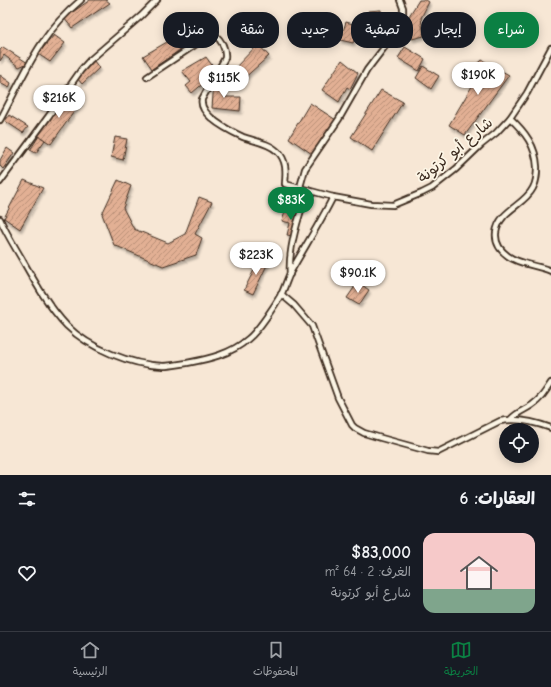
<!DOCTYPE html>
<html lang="ar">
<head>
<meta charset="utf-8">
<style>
  :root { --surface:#171b24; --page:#20242c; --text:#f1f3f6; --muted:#9ea1a6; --line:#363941; --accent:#0b8043 }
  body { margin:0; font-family:"Comic Neue","Playpen Sans Arabic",sans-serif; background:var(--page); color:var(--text); direction:rtl; height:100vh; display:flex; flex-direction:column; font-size:15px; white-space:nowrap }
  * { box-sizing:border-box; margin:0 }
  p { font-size:13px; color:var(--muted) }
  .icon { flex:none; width:22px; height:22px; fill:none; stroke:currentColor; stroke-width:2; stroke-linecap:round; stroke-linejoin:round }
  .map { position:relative; height:475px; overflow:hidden; direction:ltr }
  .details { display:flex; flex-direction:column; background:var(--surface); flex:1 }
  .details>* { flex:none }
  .hud { position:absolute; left:12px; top:12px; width:527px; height:36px; direction:rtl; display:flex; gap:8px }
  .fabs { position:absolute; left:499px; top:423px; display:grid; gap:8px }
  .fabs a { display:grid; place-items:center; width:40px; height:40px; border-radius:50%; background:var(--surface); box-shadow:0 2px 10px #0003; font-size:20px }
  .price { position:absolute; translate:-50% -34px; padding:0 9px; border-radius:14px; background:#fff; color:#222; font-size:13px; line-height:26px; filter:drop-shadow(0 1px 2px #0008) }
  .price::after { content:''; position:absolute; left:50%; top:24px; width:12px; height:9px; margin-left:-6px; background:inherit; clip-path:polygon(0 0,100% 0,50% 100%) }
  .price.selected { background:var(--accent); color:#fff }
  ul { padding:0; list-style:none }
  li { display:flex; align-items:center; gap:12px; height:100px; padding:0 16px }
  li+li { border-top:1px solid var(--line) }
  li span { display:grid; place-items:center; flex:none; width:112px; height:80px; border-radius:12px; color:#555 }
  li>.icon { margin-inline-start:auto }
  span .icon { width:48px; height:48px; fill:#fffc; stroke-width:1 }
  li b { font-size:17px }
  h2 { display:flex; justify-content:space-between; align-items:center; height:48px; padding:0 16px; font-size:17px }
  .pill { padding:0 14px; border-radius:16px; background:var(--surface); box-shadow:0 2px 10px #0003; font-size:14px; line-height:36px }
  .pill.selected { background:var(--accent); color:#fff }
  .dock { display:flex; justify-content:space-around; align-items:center; height:56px; border-top:1px solid var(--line); background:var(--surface); font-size:11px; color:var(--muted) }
  .dock a { display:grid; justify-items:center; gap:2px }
  .dock .selected { color:var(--accent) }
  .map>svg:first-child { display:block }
</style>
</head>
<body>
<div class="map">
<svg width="551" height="475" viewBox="0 0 551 475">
  <defs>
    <pattern id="building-hatch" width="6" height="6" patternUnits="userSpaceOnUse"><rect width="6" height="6" fill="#e2b094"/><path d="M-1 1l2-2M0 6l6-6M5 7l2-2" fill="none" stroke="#b88f78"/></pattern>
    <filter id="shadow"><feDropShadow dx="1.5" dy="3" stdDeviation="1" flood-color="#0004"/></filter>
  </defs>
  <rect width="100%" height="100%" fill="#f7e7d5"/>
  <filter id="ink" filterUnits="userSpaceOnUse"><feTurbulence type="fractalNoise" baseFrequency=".025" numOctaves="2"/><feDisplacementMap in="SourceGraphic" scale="8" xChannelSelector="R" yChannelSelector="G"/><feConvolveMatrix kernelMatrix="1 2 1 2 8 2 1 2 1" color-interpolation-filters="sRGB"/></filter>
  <g filter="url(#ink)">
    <g fill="url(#building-hatch)" stroke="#3b2a1e" filter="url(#shadow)">
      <polygon points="90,0 106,0 110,3 72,28 64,18"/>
      <polygon points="419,0 426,0 429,2 421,18 424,36 412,39 409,16"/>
      <polygon points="381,10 383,31 369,30 368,11"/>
      <polygon points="346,22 360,26 353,43 340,40"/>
      <polygon points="196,25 202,35 152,69 143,56"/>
      <polygon points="54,35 65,43 50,62 38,54"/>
      <polygon points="258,44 269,56 242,80 233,70"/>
      <polygon points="3,47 28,63 19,67 4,55 0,61 0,50"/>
      <polygon points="405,47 425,59 419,71 398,58"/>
      <polygon points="206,57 214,68 202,77 205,82 192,93 186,86 191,82 182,71"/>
      <polygon points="342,60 358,73 350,89 347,87 339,102 322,90"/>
      <polygon points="482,60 509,75 465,135 449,125 478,76 470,71"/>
      <polygon points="94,61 99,68 82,84 77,78"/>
      <polygon points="423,66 439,76 431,89 416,78"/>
      <polygon points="0,75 11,83 9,88 0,83"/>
      <polygon points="214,82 225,82 224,97 241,97 240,111 212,108"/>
      <polygon points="381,90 403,102 372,151 351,137"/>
      <polygon points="68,95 81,102 51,144 37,135 64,96"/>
      <polygon points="310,103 336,120 312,154 289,138"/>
      <polygon points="9,115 28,127 23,133 5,121"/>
      <polygon points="39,136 45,140 36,153 30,150"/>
      <polygon points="115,137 127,139 123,160 111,157"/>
      <polygon points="7,148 14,153 3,169 0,166 0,160"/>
      <polygon points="24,180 43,188 20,229 4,218"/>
      <polygon points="118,180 131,186 123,208 134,229 168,243 185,234 199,197 212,202 195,234 202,238 196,255 163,266 114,245 102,214"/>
      <polygon points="285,212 298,212 293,236 287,235 290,223 282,221"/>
      <polygon points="260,258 268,263 253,294 244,290"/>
      <polygon points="358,282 369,290 359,305 347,298"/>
    </g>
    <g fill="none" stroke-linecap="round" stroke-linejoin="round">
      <g stroke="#3b2a1e" stroke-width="8">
        <g id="street">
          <path d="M147 77 204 39 211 35H215C222 41 226 48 225 58L202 99C198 115 230 131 243 137 254 141 269 143 277 151 287 160 286 172 285 184L333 197 371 204 393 205 422 193 432 188 456 169 481 145 496 133 510 118 527 93 551 48"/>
          <path d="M510 118C525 132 536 146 537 167 537 174 537 181 533 188 524 206 499 210 496 233 495 243 501 251 508 256 520 265 538 265 551 271"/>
          <path d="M0 120C26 72 38 36 81 0"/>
          <polyline points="0,182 48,117 81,70 90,60 141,16 157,0"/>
          <polyline points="300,187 305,169 339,119 367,70 396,32 403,14 403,8 400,0"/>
          <path d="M0 219C6 233 15 247 23 261 36 284 49 307 67 326 89 348 131 365 163 366 171 366 179 364 187 363 209 359 231 354 248 339 259 330 275 305 282 293 285 286 287 280 290 273 304 248 320 223 333 197"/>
          <path d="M290 274C288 248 299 215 308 190"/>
          <path d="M281 294 294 305 312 326 338 398 352 425 355 428 364 433 381 438 428 451 438 452 500 421C517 418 535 422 551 428"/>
          <path d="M511 419C517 412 525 410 532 405 541 399 545 392 551 383"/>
        </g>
      </g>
      <use href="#street" stroke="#fcf5e5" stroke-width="4.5"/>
    </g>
  </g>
  <g text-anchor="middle" stroke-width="3.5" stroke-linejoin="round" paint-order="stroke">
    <g font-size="15" fill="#3b2a1e" stroke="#fcf5e5">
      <text transform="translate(455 150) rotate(-40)" y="5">شارع أبو كرتونة</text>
    </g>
  </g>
</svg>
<div class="fabs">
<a><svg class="icon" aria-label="locate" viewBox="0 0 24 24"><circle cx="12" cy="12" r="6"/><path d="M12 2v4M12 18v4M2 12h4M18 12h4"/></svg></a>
</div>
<b class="price" style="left:478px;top:96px">$190K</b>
<b class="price" style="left:224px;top:99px">$115K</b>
<b class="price" style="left:59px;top:119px">$216K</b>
<b class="price selected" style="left:291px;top:221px">$83K</b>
<b class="price" style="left:256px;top:276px">$223K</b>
<b class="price" style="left:358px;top:294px">$90.1K</b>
<div class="hud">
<a class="pill selected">شراء</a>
<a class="pill">إيجار</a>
<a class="pill">تصفية</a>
<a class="pill">جديد</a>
<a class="pill">شقة</a>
<a class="pill">منزل</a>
</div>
</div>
<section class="details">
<h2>العقارات: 6<svg class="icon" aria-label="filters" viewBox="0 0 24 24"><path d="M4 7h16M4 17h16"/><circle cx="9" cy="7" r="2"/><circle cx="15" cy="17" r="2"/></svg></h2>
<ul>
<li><span style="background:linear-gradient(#f6c9c9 70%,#7fa58c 0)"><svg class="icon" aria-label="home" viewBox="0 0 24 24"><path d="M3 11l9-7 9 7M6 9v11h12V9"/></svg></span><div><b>$83,000</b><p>الغرف: 2 · 64 m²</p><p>شارع أبو كرتونة</p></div><svg class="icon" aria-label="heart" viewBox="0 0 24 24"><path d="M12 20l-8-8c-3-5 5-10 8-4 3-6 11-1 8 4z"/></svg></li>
</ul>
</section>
<nav class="dock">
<a class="selected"><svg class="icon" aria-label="map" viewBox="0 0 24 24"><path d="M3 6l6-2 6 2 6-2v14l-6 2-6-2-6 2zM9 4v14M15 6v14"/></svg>الخريطة</a>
<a><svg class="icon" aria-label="saved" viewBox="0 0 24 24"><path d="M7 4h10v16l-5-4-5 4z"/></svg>المحفوظات</a>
<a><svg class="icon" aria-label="home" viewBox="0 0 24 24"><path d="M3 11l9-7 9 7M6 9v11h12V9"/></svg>الرئيسية</a>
</nav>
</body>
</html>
